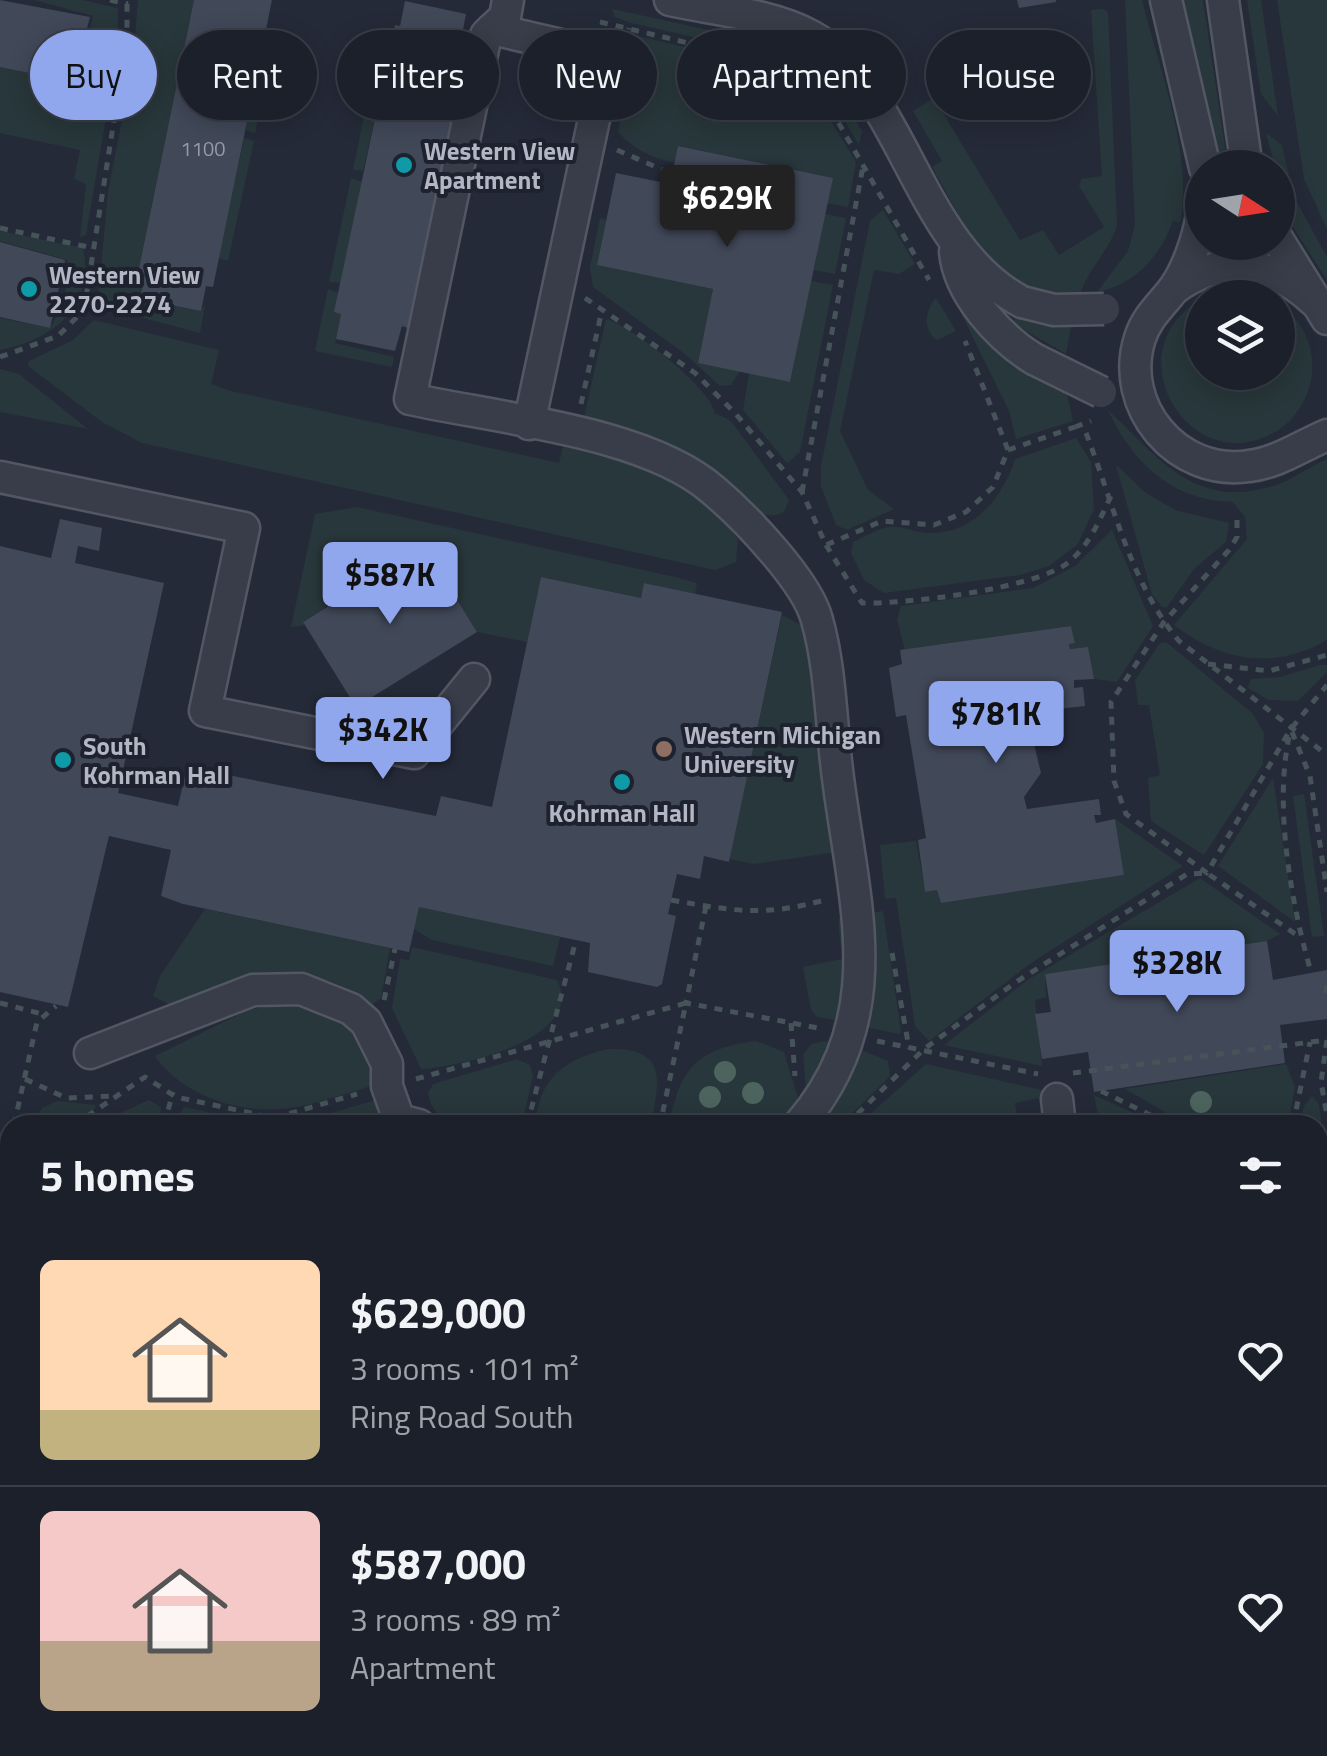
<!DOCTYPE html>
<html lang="en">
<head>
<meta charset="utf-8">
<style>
  :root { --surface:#1c202b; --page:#252833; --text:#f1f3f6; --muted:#a0a3a9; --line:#3a3e47; --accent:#90a6ed }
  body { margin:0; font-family:"Titillium Web",sans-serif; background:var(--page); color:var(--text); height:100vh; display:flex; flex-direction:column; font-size:38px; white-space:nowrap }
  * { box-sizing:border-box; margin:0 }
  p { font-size:32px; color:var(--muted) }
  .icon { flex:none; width:55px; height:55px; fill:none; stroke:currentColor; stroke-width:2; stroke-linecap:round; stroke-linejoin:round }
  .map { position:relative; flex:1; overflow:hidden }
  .sheet { position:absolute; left:0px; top:1115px; width:1328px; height:642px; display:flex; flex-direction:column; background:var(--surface); border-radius:30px 30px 0 0; box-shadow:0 5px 25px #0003,0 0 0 2px var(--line) }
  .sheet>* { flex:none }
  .top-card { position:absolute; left:30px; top:30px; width:1268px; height:90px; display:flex; gap:20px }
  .needle { width:65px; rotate:102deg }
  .fabs { position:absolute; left:1185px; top:150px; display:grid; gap:20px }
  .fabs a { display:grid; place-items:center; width:110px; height:110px; border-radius:50%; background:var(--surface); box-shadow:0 5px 25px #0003,0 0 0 2px var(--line); font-size:50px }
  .price { position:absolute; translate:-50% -85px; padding:0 22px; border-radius:10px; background:var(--accent); color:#111; font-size:32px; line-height:65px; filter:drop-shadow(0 2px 5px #0008) }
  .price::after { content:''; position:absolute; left:50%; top:60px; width:30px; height:22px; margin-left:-15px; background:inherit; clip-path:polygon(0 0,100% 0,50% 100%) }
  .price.selected { background:#222; color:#fff }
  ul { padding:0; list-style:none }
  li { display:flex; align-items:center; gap:30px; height:250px; padding:0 40px }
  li+li { border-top:2px solid var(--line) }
  li span { display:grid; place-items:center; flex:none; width:280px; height:200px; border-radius:15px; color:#555 }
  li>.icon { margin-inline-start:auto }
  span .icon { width:120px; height:120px; fill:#fffc; stroke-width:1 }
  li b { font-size:42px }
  h2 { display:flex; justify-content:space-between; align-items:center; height:120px; padding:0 40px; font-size:42px }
  .tag { padding:0 35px; border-radius:45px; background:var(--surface); box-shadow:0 5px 25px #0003,0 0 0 2px var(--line); font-size:35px; line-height:90px }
  .tag.selected { background:var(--accent); color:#111 }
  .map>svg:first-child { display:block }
</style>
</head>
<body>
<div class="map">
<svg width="1327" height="1756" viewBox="0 0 1327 1756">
  <rect width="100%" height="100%" fill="#252a39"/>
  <g fill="#28373b">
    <polygon points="34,0 82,0 118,8 117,53 86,235 80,237 86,184 74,179 80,150 0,133 0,67 77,83 93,16"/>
    <polygon points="138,0 194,0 138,272 145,274 140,299 200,311 205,305 200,333 106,308 98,302 108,192 133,63"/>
    <path d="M1125 0H1142C1158 66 1194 155 1180 222L1173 221C1160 256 1135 285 1097 292L1128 251 1135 225Z"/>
    <polygon points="1183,0 1203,0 1228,167 1223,167"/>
    <polygon points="1247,0 1261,0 1278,116 1261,94"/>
    <polygon points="1277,0 1327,0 1327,229 1304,179"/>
    <polygon points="612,9 796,49 825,70 862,131 859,145 820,78 801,61 631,23 615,17"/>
    <path d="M1104 9 1108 13 1117 225C1109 252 1088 268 1080 295 994 296 970 234 932 167L942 161 913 111 956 84 960 94 940 108 1020 240 1043 230 1059 255 1104 227 1079 186 1081 179 1102 176 1091 10Z"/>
    <path d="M638 36 797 74 810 87 856 162 848 207 827 203 832 178 679 146 675 163C652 158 633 149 618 132Z"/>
    <polygon points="262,49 261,53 272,55 255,133 246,130 246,108"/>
    <polygon points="372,77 384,79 363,171 353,170"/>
    <polygon points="1266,133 1282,145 1294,197 1327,257 1327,280 1289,221"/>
    <polygon points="244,138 254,141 228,261 218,258"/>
    <polygon points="351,178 363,182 341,283 329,282"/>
    <polygon points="883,210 915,264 899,274 874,270 840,431 868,490 894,509 847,530 836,525 821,486 821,466 870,221"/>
    <polygon points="825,214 846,218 835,274 814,270"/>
    <polygon points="600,218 606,220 597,265 713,289 698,362 740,371 731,385 720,386 685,354 593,287 590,267"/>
    <path d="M0 231 83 248C95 307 53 340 0 350V318L50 328C62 309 71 282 67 260L0 241Z"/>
    <polygon points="811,281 833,285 800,452 787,463 743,410 749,373 790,382"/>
    <polygon points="328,289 339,293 341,314 335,343 394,357 392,367 315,351"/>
    <polygon points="951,293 1066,390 1073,421 1016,439 1009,411"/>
    <path d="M936 298 956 331 937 340C922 330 925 310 936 298Z"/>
    <path d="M1202 299V372H1278V302C1301 319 1315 345 1312 374 1309 397 1297 418 1277 431 1189 484 1111 349 1202 299Z"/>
    <polygon points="1015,314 1071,327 1066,354 1014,324"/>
    <path d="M606 319C630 325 711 388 715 413L731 421 789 500 784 512C754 527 730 485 709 467 673 439 626 432 583 422Z"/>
    <path d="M94 320 219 350 211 384 231 391 559 463 563 447C639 464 688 474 738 539L736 562 715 570 142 443 102 422 28 366 29 361 73 340Z"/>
    <polygon points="0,369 19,374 88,429 0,412"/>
    <path d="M1108 410C1160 459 1196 513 1279 484 1296 477 1311 466 1327 459V640C1274 671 1221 661 1174 625L1247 539 1245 517 1233 502C1172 501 1132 462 1108 410Z"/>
    <path d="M1076 438 1091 462 1094 509 1078 544 1049 566 1020 575 884 593 864 580 851 553 853 542C864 537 877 529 889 527 901 525 914 532 927 533 973 535 1002 499 1015 459Z"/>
    <polygon points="1116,465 1146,493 1175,510 1229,523 1226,542 1194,569 1167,607 1162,607 1152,594"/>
    <polygon points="357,507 675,577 697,583 695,594 645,583 641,598 541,577 527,642 477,632 424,547 304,621 306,625 291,627 315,514"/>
    <polygon points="1112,530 1153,626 1117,682 1094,679 1088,647 1070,649 1069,644 1075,642 1071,626 905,650 897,620 901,606 1033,588 1075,566"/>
    <polygon points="782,615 805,627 837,852 754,864 729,859"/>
    <polygon points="1166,642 1253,714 1264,733 1263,764 1204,855 1151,821 1148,778 1160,775 1149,705 1138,705 1135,680 1160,643"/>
    <polygon points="1320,665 1327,665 1327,672 1298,701 1269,700 1248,688 1251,679 1280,677"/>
    <polygon points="1273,778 1295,922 1218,866"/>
    <polygon points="1304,794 1324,936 1312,937 1293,796"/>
    <polygon points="1115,819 1183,866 1031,963 929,1041 915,1026 896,898 885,899 880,845 916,841 925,891 937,890 941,903 1124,875"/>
    <polygon points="1200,878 1280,934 1267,941 1045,974 1046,997 1035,1000 1042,1066 944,1045 1029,979"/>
    <polygon points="419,907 560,937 553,966 432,940 414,929"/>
    <path d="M205 909 390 948 381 998 371 1006C309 950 242 984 174 1007L153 996 160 976Z"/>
    <polygon points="883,911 901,1031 900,1034 865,1027 876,959 871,913"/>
    <polygon points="847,917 842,1021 817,1017 811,1010 803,967 842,959 838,919"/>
    <path d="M412 947 557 980C588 1038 458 1068 421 1069L392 1008 400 959 409 960Z"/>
    <path d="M299 1001C349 1022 363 1030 379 1084 348 1092 312 1107 280 1109 234 1113 180 1093 155 1056L248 1010Z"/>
    <path d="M756 1041 784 1052 801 1108 786 1125H669C680 1068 696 1049 756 1041Z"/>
    <polygon points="825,1041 836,1044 833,1055 806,1089 803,1055 811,1044"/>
    <path d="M608 1049C668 1048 660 1080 651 1125H536C538 1078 565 1059 608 1049Z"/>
    <polygon points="859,1049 888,1061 890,1076 844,1122 832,1125 824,1117 845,1087"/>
    <path d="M517 1059 530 1065 533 1075 522 1125C491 1125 433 1134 428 1093L433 1084Z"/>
    <polygon points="926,1064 1046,1091 1046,1097 1015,1103 1018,1125 858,1125"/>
    <polygon points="1286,1064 1295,1087 1288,1125 1188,1125 1125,1089"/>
    <polygon points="1094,1095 1160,1125 1100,1125"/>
    <polygon points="1312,1096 1319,1104 1327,1167 1325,1201 1318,1199 1318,1125 1300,1125 1304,1106"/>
    <polygon points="379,1099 375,1125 337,1125 318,1117"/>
    <polygon points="149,1100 161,1107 160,1125 94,1125"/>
    <polygon points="57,1101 95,1105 96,1108 64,1125 34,1123 42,1108"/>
    <polygon points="184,1107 269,1125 174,1125"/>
    <polygon points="1318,1215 1327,1221 1327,1484 1318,1484"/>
    <polygon points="1318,1502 1327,1502 1327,1684 1318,1671"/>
    <path d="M10 1570V1672C0 1644 3 1602 10 1570Z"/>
    <polygon points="293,1748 368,1748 374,1756 284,1756"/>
    <polygon points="529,1748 628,1748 633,1756 536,1756"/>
    <polygon points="667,1748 762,1748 765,1756 666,1756"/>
    <polygon points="1017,1748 1143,1748 1145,1756 1018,1756"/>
  </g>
  <g fill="#414858">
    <polygon points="0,0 90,17 73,82 0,67"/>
    <polygon points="194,0 272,0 213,287 206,286 201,311 140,299 145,274 138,273"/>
    <polygon points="1017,0 1056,0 1056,2 1019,8"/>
    <polygon points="405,1 466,14 461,40 467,41 408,328 402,326 395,351 336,339 341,314 334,312 395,25 400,26"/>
    <polygon points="678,146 833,178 790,382 698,363 713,289 597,265 616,173 670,184"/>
    <polygon points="0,242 65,260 50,328 0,317"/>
    <polygon points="60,519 102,528 99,551 78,546 75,563 164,583 118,793 178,806 187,767 436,816 441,796 492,807 541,577 641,598 644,583 782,612 729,862 704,856 700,879 677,874 668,914 676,916 662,984 657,987 588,972 590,943 419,907 409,952 183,904 161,896 171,850 109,836 68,1007 0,992 0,546 51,558"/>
    <polygon points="424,547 477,632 356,707 303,622"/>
    <polygon points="1071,626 1075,643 1069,644 1070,649 1088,647 1094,679 1074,680 1074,688 1083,687 1085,706 1011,714 1013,727 1034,744 1041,773 1024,797 1027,809 1099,799 1101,815 1094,815 1096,823 1115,819 1124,875 941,903 937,890 925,892 918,840 926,838 906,715 896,717 889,668 902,664 900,650"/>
    <polygon points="1267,941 1273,980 1327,970 1327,1019 1280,1025 1285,1063 1094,1092 1088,1052 1042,1059 1035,1014 1051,1012 1045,974"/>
    <polygon points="0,1239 10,1241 10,1292 0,1289 5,1257 0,1256"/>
    <polygon points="854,1748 1017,1748 1018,1756 855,1756"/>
    <polygon points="1143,1748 1234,1748 1235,1756 1145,1756"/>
  </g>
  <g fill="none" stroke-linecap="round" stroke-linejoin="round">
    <g stroke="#535764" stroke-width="35">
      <g id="minor">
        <path d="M508 0 505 17 486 35 410 399C497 418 647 432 713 490 744 516 807 581 817 620 831 669 831 727 838 778 854 904 892 1017 799 1125"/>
        <path d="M670 0C715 10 771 14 811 36 903 86 916 247 1022 302"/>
        <polyline points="1166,0 1205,168"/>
        <polyline points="1223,0 1247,168"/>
        <polyline points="492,29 583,50 600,60 602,82 529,424"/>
        <path d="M1202 215C1198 238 1188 268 1175 287 1162 305 1147 316 1140 338 1118 406 1177 477 1249 466 1277 463 1301 446 1327 435"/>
        <polyline points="1278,240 1327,319"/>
        <path d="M955 252C959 294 1000 338 1034 359"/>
        <path d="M1175 288C1224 253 1271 261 1314 301"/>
        <polyline points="0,477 244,528 205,711 414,753 474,679"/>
        <polyline points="90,1053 253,990 301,989 351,1009 366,1022 387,1064 387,1086 399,1120 419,1125"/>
        <polyline points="1057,1099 1060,1125"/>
      </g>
    </g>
    <g stroke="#465459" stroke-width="5" stroke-dasharray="8 8" stroke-linecap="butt">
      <polyline points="110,0 128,4"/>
      <polyline points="600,22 802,70 826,101 929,280"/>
      <polyline points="625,45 629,28"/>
      <polyline points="617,150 672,174"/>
      <polyline points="0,228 93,248"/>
      <polyline points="585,298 695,373 735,413 802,492 826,545 882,521 934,525 966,512 993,487 1008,450 965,341"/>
      <polyline points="0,357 58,336 84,310 127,38 127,0"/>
      <polyline points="581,404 602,310"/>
      <path d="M1086 433C1114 505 1130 582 1179 641L1327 755"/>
      <polyline points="1008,450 1075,427"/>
      <polyline points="802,492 863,166"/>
      <polyline points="1237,520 1237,537 1229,550 1164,622 1111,702 1114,781 1126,814 1207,873 1290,730 1327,685"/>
      <path d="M826 545 862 603C907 604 1035 589 1069 562 1090 544 1099 521 1111 496"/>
      <polyline points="1208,664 1269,671 1327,655"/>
      <polyline points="1292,732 1310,776 1327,892"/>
      <path d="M1289 737C1274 807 1291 903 1311 972"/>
      <path d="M671 900C734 911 763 917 825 900"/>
      <polyline points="706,906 686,1003 818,1028"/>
      <polyline points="892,953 909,1048"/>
      <polyline points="1326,993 1327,985"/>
      <polyline points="384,1000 395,949"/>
      <polyline points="0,1003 46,1015"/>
      <polyline points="791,1023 795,1076"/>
      <polyline points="1327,1040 1321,1082 1327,1116"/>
      <polyline points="877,1041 1038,1074"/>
      <polyline points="1073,1073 1327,1040"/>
      <polyline points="25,1079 66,1098 116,1096"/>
      <polyline points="416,1079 686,1003 660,1125"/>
      <polyline points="1101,1091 1171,1125"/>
      <polyline points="274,1118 357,1094"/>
      <polyline points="14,1125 37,1022 56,1006"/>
      <polyline points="74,1125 145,1077 176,1097 307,1125"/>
      <polyline points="164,1125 173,1092"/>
      <polyline points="527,1125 576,940"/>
      <polyline points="846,1125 924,1049 1016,982 1187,874 1207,873 1301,938"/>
      <polyline points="1293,1125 1310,1042"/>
      <polyline points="0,1189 10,1144"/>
      <polyline points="1318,1205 1327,1210"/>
      <polyline points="0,1383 10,1388"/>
      <polyline points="1318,1493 1327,1492"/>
      <polyline points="0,1543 10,1494"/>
      <polyline points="1318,1680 1327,1696"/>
      <polyline points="0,1694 10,1696"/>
      <polyline points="0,1731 10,1733"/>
      <polyline points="1318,1737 1327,1718"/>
      <polyline points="69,1748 92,1756"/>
      <polyline points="169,1748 197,1756"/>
      <polyline points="271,1748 278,1748"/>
      <polyline points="439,1748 444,1756"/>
      <polyline points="521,1748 528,1756"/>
      <polyline points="770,1748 775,1756"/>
      <polyline points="492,1756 494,1748"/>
      <polyline points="1307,1756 1312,1748"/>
    </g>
    <use href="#minor" stroke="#383d49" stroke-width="30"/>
    <g stroke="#535764" stroke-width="35" stroke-linecap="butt">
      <g id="minor-bridge">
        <polyline points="1022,302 1054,310 1104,309"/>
        <polyline points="1034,359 1101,392"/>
      </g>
    </g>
    <polyline stroke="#465459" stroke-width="5" stroke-dasharray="8 8" stroke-linecap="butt" points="1075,427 1091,421"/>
    <use href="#minor-bridge" stroke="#383d49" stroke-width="30"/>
  </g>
  <g fill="#4d645e">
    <circle cx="725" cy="1072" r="11"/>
    <circle cx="753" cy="1093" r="11"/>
    <circle cx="710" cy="1097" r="11"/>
    <circle cx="1201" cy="1102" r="11"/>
  </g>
  <g fill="#0f9aa8" stroke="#1d222e" stroke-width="4">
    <circle cx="404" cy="165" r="10"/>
    <circle cx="29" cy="289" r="10"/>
    <circle cx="63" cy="760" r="10"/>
    <circle cx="622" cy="782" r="10"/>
  </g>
  <circle fill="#8d6e63" stroke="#1d222e" stroke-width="4" cx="664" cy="749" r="10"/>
  <g text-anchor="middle" stroke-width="8" stroke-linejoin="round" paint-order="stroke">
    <g font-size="20" fill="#969baa">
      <text x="203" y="156">1100</text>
    </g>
    <g font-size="25" font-weight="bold" fill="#b3b7c5" stroke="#1d222e" text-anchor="start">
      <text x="424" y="160">Western View<tspan x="424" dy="29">Apartment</tspan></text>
      <text x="49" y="284">Western View<tspan x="49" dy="29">2270-2274</tspan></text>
      <text x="684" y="744">Western Michigan<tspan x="684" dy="29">University</tspan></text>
      <text x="83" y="755">South<tspan x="83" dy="29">Kohrman Hall</tspan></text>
      <text x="622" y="822" text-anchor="middle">Kohrman Hall</text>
    </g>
  </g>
</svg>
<div class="fabs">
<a><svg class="needle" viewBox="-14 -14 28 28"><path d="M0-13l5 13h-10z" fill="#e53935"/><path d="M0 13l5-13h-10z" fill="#a0a3a9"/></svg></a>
<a><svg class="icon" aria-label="layers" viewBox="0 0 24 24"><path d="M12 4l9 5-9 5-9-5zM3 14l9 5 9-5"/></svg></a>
</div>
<b class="price selected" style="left:727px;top:250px">$629K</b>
<b class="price" style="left:390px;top:627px">$587K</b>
<b class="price" style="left:996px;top:766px">$781K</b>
<b class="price" style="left:383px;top:782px">$342K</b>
<b class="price" style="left:1177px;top:1015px">$328K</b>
<div class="top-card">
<a class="tag selected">Buy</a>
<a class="tag">Rent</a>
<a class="tag">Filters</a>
<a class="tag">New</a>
<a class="tag">Apartment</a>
<a class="tag">House</a>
</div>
<section class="sheet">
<h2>5 homes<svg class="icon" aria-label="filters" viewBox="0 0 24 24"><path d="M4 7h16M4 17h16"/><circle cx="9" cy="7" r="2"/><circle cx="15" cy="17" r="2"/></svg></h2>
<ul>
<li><span style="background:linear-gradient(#ffd9b3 75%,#c2b280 0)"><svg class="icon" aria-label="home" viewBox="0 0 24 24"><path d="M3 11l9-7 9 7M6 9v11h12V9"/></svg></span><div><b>$629,000</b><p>3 rooms · 101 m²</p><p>Ring Road South</p></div><svg class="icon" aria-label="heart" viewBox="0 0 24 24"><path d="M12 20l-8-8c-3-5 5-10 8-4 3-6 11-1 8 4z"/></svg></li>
<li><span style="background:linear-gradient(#f6c9c9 65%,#b9a48a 0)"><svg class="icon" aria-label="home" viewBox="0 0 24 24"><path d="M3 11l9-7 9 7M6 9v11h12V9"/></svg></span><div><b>$587,000</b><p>3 rooms · 89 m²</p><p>Apartment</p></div><svg class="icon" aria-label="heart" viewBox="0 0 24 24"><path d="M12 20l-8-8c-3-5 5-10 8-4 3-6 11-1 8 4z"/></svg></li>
</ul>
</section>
</div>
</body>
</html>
